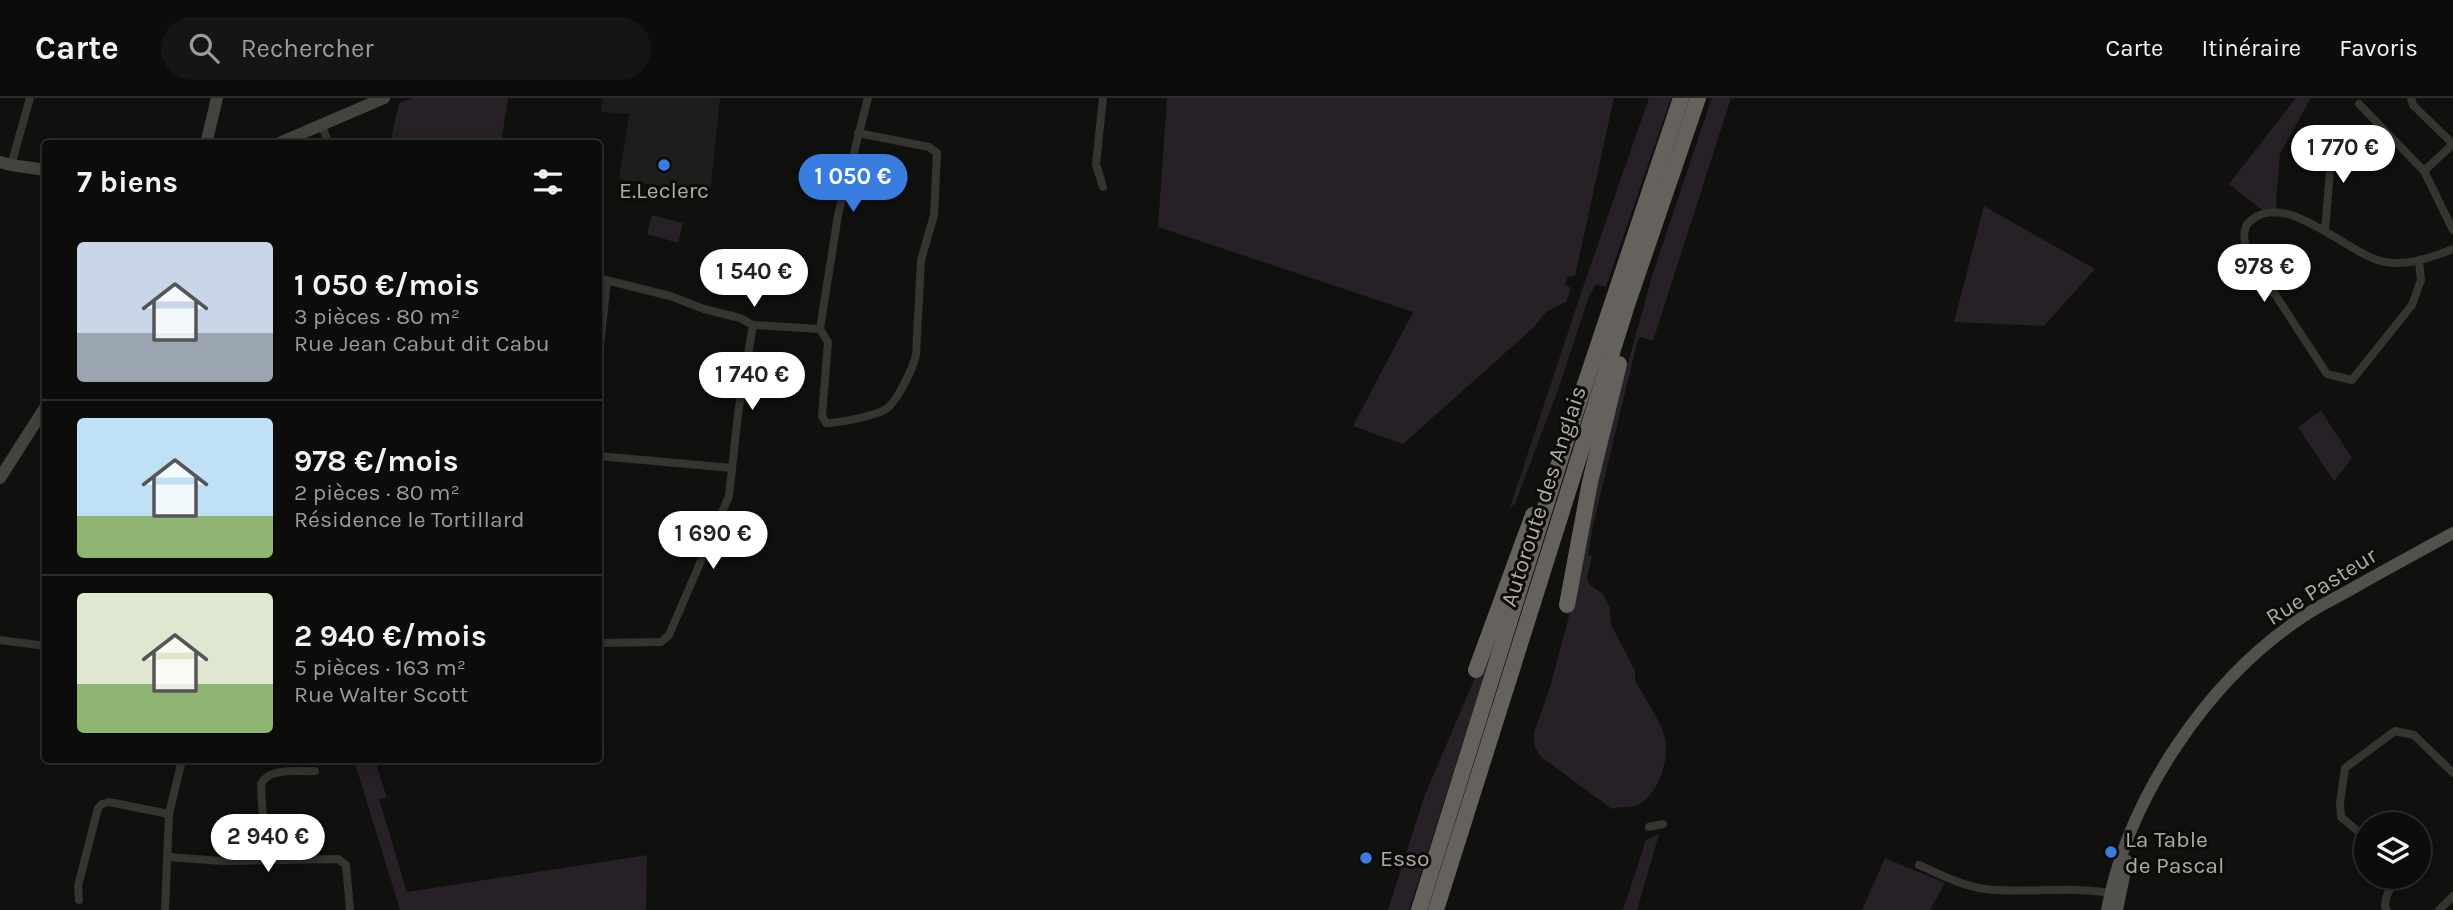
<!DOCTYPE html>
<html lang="fr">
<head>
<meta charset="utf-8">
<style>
  :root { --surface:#0c0c0b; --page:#151514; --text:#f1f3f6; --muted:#9a9b9d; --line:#2c2c2c; --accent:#397cdf }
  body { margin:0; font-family:Karla,sans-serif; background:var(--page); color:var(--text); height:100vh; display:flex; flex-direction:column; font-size:26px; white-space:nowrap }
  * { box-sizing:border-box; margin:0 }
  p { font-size:23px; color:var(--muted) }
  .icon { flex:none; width:38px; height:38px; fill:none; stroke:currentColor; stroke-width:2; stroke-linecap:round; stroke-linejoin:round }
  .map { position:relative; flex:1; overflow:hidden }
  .sheet { position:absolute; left:42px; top:42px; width:560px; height:623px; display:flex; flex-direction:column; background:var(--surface); border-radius:7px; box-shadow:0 4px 18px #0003,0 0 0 2px var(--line) }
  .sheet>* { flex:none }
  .controls { position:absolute; left:2354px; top:714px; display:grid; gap:14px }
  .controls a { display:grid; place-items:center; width:77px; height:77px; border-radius:50%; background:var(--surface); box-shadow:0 4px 18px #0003,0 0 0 2px var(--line); font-size:35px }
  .price { position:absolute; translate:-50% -60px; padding:0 16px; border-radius:24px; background:#fff; color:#222; font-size:23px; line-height:46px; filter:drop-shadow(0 2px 4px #0008) }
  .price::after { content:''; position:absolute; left:50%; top:42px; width:21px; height:16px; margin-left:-10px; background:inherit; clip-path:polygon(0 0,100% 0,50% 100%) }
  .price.current { background:var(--accent); color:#fff }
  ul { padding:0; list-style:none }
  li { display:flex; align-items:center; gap:21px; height:175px; padding:0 35px }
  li+li { border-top:2px solid var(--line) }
  li span { display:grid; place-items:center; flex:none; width:196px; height:140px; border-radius:7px; color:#555 }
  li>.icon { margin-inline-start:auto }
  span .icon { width:84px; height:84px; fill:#fffc; stroke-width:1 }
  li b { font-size:30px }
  h2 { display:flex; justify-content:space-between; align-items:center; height:84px; padding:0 35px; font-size:30px }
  header { display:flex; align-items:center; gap:42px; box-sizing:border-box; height:98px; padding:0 35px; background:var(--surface); border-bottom:2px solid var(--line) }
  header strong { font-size:33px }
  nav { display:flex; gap:38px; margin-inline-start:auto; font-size:24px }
  .search { width:490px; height:63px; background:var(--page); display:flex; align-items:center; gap:18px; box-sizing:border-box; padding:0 24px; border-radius:38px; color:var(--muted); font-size:26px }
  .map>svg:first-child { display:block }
</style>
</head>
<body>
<header>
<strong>Carte</strong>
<div class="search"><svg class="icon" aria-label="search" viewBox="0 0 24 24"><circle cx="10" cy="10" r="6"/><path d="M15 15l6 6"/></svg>Rechercher</div>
<nav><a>Carte</a><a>Itinéraire</a><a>Favoris</a></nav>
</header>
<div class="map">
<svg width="2453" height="812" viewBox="0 0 2453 812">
  <rect width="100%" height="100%" fill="#10100f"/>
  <polygon fill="#1d1d1b" points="603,0 720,0 710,97 619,81 629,16 601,14"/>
  <g fill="#272027">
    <polygon points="413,0 508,0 502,39 514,45 390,45 399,5"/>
    <polygon points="1167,0 1614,0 1575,178 1567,179 1565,187 1571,190 1566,204 1546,214 1534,229 1403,346 1353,328 1413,214 1158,129"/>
    <polygon points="1649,0 1671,0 1606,189 1596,186 1589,198 1559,289 1515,406 1510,409 1582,192"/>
    <path d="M1712 0H1731L1653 243 1641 239 1638 241 1593 427 1588 457 1592 458 1587 480 1589 486 1603 496 1610 510 1611 526 1635 573V582C1644 599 1661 623 1665 640 1670 661 1658 697 1638 707 1631 710 1621 708 1612 711L1540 658 1534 647V635L1550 589 1572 507 1601 362 1653 175Z"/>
    <polygon points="2296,0 2311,0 2280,56 2276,102 2277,114 2266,114 2261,111 2229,86"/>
    <polygon points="1984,108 2095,171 2044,228 1954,224"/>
    <polygon points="652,117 683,125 678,145 647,136"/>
    <polygon points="2321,313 2352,360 2334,383 2298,329"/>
    <polygon points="1489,547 1494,549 1409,812 1388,812 1424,699"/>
    <polygon points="354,662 375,662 387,700 379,701 407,794 647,757 646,812 400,812"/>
    <polygon points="1659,736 1637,812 1623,812 1646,742"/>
    <polygon points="1885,760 1945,785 1930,812 1862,812"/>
  </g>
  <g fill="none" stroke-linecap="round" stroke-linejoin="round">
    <g stroke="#353430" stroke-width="8">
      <polyline points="1103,0 1096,66 1103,89"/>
      <polyline points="2411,0 2413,7 2453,46"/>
      <polyline points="2359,6 2424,73 2453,132"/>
      <polyline points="321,26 329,46"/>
      <polyline points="11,67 30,0"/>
      <polyline points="2424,73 2452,47"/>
      <polyline points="2325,132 2331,61 2326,49"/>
      <path d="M2419 163 2421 182 2412 207 2352 282 2327 276 2248 155C2245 147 2242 137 2246 129 2247 125 2250 123 2253 121 2289 93 2351 159 2385 164 2409 168 2431 159 2453 151"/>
      <polyline points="598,180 670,198 704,211 740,220 753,227 820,231"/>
      <path d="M820 231 828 244 822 318 826 325C838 325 876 318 886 311 897 304 913 270 916 257L921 162 934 117 937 55 929 49 858 35"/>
      <polyline points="820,231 838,117 868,0"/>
      <polyline points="598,268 607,182"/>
      <polyline points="598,358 732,370"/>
      <polyline points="0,542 46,548"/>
      <polyline points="598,545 661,544 669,537 729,398 738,316 753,227"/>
      <polyline points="1649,729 1663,726"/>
      <polyline points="2366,740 2341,719 2340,705 2345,670 2395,633 2414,637 2453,675"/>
      <polyline points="167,759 222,763 338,761 346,767 350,812"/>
      <path d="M265 761 261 686C269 669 298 674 315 673"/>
      <path d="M1919 767C1940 776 1962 788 1985 791 2028 796 2071 787 2114 796"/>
      <polyline points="79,802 78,788 98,710 102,706 109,704 169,716"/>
      <polyline points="165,812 169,716 182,662"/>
      <polyline points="2387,812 2385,809 2386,800 2395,779"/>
      <polyline points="2439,812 2453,798"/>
    </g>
    <g stroke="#44433f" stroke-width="12">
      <polyline points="206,46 217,0"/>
      <polyline points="277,46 384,0"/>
      <polyline points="0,64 11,67 46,72"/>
      <polyline points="0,380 46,308"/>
    </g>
    <g stroke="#53514d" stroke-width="12">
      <path d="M2107 812C2128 700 2208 581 2304 518 2320 507 2338 499 2355 489 2387 471 2420 453 2453 435"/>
      <polyline points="2117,812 2127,763"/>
    </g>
    <g stroke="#65625d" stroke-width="16">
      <polyline points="1567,507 1590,384 1619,266"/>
      <polyline points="1476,572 1533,417"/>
      <polyline points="1419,812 1567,340 1681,0"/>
      <polyline points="1436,812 1627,207 1698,0"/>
    </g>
  </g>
  <g fill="#397cdf" stroke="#0b0b0a" stroke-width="2.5">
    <circle cx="664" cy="67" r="7"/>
    <circle cx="2111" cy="754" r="7"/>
    <circle cx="1366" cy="760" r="7"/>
  </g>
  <g text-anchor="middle" stroke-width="6" stroke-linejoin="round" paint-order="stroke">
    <g font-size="23" fill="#b0aaa1" stroke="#0b0b0a" text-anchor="start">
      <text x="664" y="100" text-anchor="middle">E.Leclerc</text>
      <text x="2125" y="749">La Table<tspan x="2125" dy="26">de Pascal</tspan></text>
      <text x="1380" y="768">Esso</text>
    </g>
    <g font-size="23" fill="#b0aaa1" stroke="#0b0b0a">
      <text transform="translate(1543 398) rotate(-72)" y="8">Autoroute des Anglais</text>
      <text transform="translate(2321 488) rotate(-32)" y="8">Rue Pasteur</text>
    </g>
  </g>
</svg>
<div class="controls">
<a><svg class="icon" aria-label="layers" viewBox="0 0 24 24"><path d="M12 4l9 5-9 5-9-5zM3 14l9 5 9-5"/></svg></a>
</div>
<b class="price" style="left:2343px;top:87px">1 770 €</b>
<b class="price current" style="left:853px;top:116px">1 050 €</b>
<b class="price" style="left:2264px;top:206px">978 €</b>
<b class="price" style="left:754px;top:211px">1 540 €</b>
<b class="price" style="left:752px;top:314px">1 740 €</b>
<b class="price" style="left:713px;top:473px">1 690 €</b>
<b class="price" style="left:268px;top:776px">2 940 €</b>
<section class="sheet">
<h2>7 biens<svg class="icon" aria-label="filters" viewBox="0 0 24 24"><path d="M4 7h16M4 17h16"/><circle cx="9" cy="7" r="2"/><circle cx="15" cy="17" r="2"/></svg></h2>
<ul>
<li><span style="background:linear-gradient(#c9d6e8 65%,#9aa5b1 0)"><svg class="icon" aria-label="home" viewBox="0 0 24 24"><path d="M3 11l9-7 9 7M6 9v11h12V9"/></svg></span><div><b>1 050 €/mois</b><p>3 pièces · 80 m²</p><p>Rue Jean Cabut dit Cabu</p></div></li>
<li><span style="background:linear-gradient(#bfe0f5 70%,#8fb573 0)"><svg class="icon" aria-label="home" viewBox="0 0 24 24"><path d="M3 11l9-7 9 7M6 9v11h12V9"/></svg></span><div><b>978 €/mois</b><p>2 pièces · 80 m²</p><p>Résidence le Tortillard</p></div></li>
<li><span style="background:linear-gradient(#dfe7d0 65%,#8fb573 0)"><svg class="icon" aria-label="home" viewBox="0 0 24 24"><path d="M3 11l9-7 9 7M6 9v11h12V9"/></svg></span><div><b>2 940 €/mois</b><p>5 pièces · 163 m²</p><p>Rue Walter Scott</p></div></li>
</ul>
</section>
</div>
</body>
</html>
